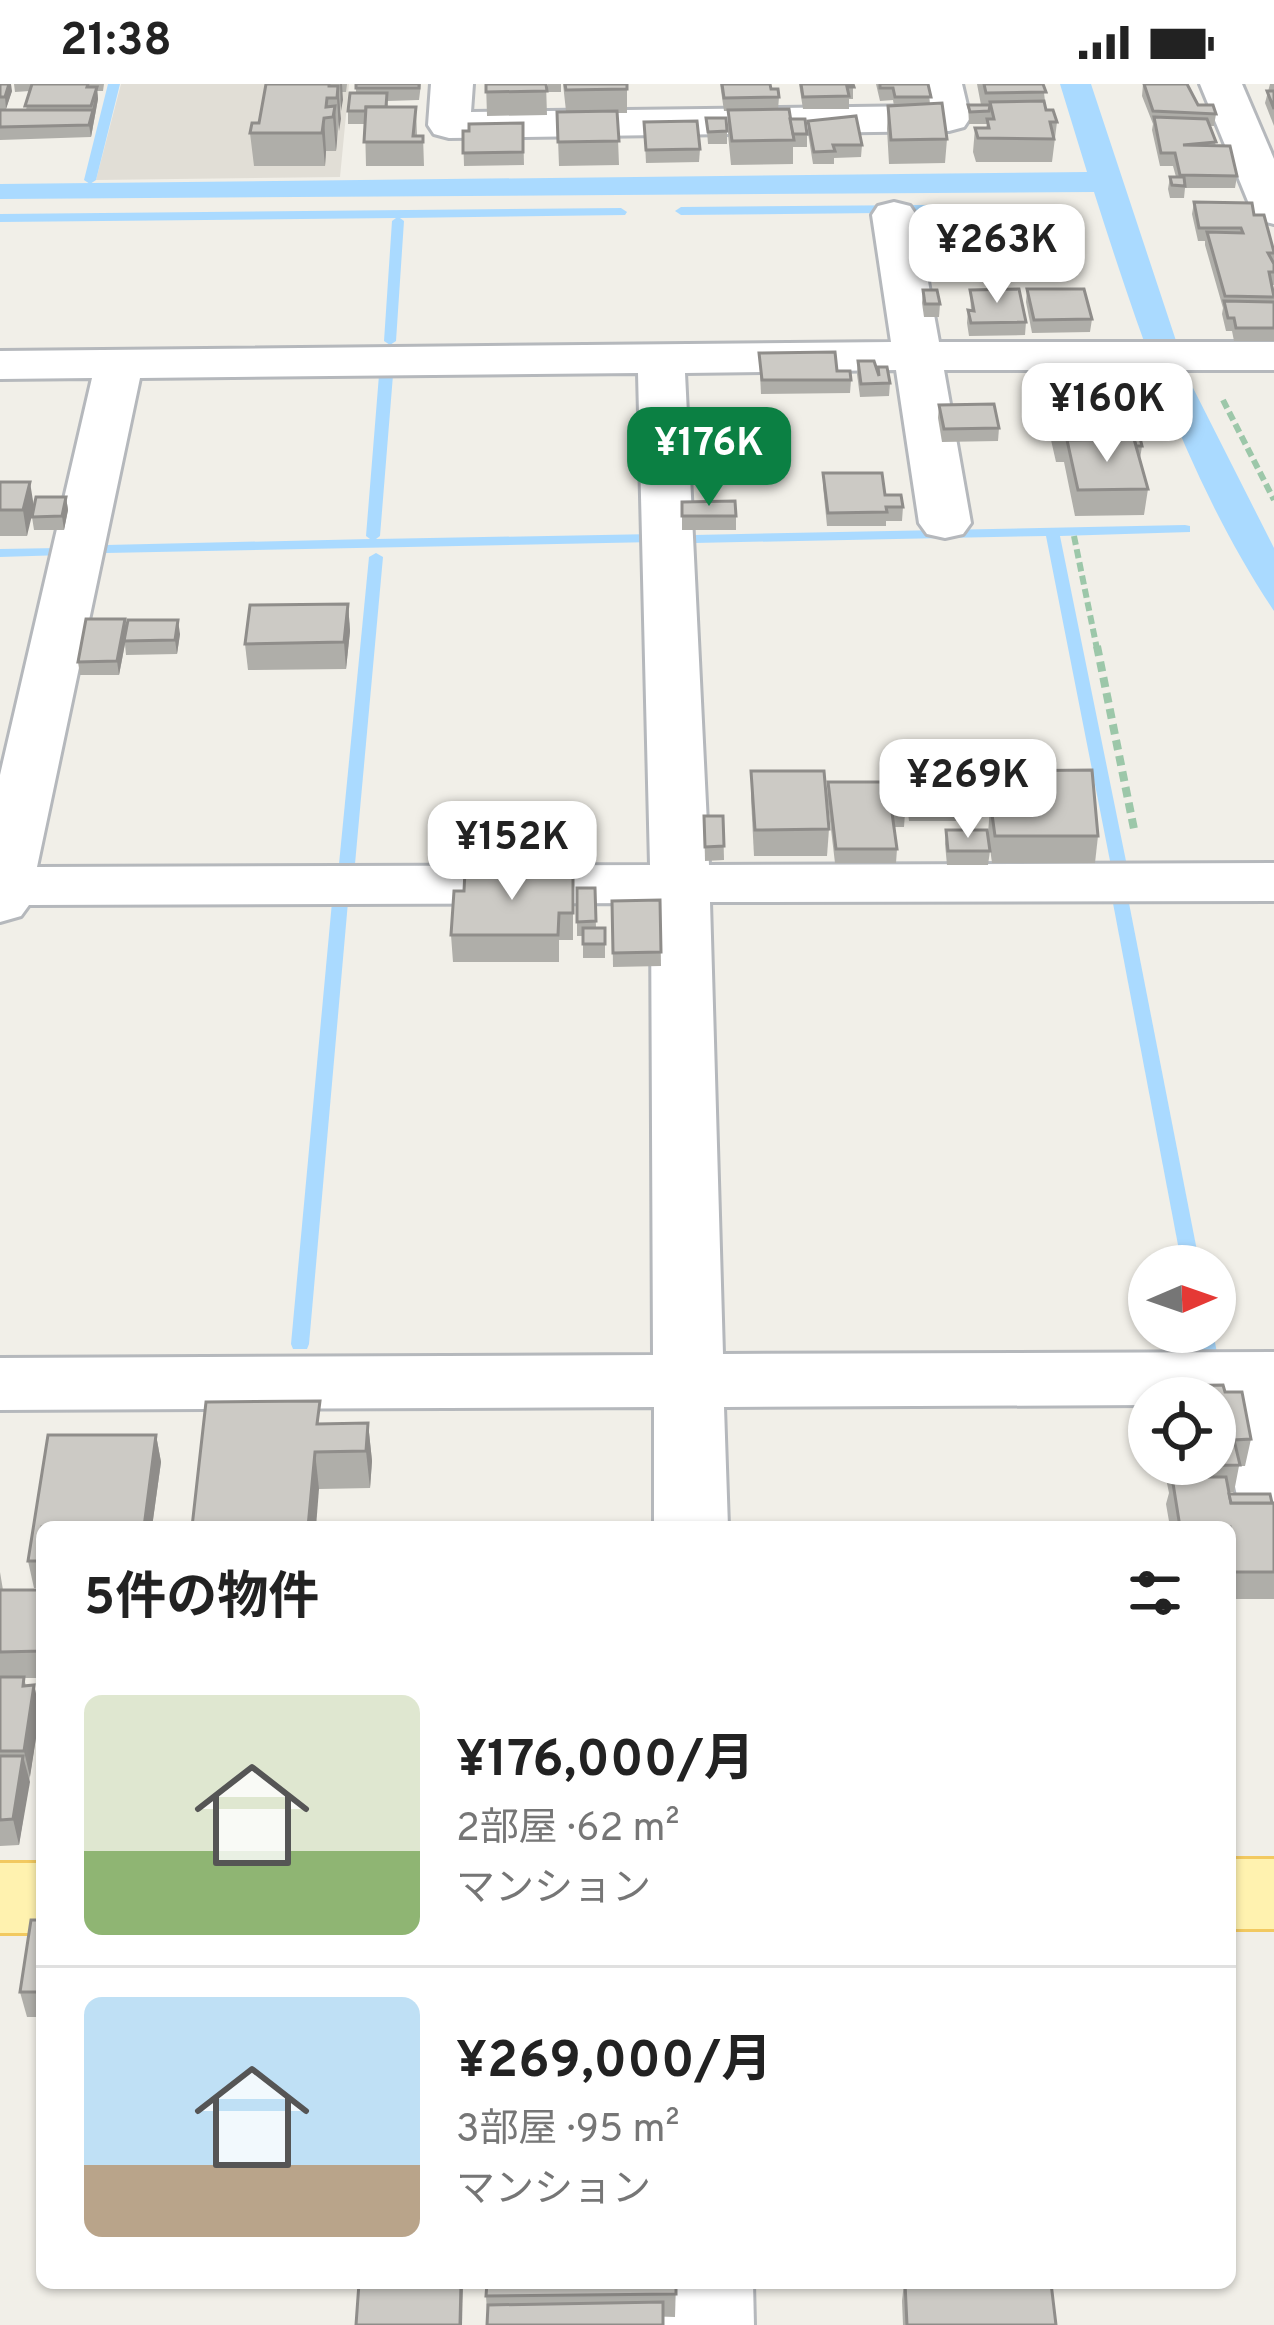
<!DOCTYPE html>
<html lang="ja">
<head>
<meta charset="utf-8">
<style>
  :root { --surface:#fff; --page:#f6f6f6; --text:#222; --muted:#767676; --line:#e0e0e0; --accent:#0b8043 }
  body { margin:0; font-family:Overpass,"Noto Sans JP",sans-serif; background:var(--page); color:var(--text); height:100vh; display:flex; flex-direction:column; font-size:45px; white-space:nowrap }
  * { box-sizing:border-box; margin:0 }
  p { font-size:39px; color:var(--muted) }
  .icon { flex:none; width:66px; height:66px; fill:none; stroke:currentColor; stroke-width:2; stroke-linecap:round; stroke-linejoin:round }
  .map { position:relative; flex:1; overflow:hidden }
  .drawer { position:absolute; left:36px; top:1437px; width:1200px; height:768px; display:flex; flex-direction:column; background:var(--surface); border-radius:18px; box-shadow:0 3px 9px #0004 }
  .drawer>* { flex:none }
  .needle { width:78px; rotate:88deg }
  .tools { position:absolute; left:1128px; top:1161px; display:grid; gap:24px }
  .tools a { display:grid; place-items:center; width:108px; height:108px; border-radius:50%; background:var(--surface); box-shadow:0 3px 9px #0004; font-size:60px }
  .price { position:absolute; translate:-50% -102px; padding:0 27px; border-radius:24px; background:#fff; color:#222; font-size:39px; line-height:78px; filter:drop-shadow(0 3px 6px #0008) }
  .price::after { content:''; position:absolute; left:50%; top:72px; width:36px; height:27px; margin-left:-18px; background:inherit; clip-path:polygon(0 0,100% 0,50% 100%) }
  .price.on { background:var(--accent); color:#fff }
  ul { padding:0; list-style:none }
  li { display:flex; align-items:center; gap:36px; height:300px; padding:0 48px }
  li+li { border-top:3px solid var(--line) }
  li span { display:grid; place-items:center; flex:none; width:336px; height:240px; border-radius:18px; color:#555 }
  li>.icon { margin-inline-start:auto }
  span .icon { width:144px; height:144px; fill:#fffc; stroke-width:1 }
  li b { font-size:51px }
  h2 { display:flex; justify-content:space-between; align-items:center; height:144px; padding:0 48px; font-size:51px }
  .status { display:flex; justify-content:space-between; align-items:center; height:84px; padding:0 60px; background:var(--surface); direction:ltr }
  .status svg { height:33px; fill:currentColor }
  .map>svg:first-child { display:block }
</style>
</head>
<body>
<div class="status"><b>21:38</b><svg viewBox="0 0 49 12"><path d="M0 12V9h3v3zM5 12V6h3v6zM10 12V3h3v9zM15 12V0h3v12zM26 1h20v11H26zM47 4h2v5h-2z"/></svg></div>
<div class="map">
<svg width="1274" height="2241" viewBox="0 0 1274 2241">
  <rect width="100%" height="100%" fill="#f1efe8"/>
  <polygon fill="#e1ded6" points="121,0 349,0 340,93 96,96"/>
  <path fill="#aadaff" d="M1060 0H1091L1189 296 1274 464V527C1189 400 1140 252 1094 108L0 115V100L1087 88Z"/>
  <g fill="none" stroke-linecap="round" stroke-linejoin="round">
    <g fill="#aadaff" fill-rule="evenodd">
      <polygon points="108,0 120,0 96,96 90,100 84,96"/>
      <polygon points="1057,120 1061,121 1061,127 681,131 675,127 681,123"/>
      <polygon points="621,124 627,128 625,131 400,134 404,137 396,257 390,261 384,257 392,137 396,134 0,138 0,130"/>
      <polygon points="386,287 393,291 380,452 376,455 655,450 662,454 655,458 106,469 99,465 106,461 370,455 366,452 379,291"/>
      <polygon points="1185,441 1190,442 1190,448 1060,452 1127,782 1119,787 1111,782 1046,452 694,459 687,455 694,451"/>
      <polygon points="59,464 66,468 64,471 0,473 0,465"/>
      <polygon points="376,469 383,473 355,780 347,785 339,780 369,473"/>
      <polygon points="1120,809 1128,814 1200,1182 1182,1182 1112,814"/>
      <polygon points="340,813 348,818 309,1260 307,1265 293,1265 291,1260 332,818"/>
      <polygon points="1195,1248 1213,1248 1218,1274 1216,1279 1202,1279"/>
    </g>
    <g stroke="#b5b8bc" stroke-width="6">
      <g id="minor">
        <polygon points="431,0 473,0 471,28 925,22 920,0 962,0 970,34 964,43 949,47 449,54 434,50 428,41"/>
        <polygon points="1200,0 1242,0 1274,75 1274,140 1258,136 1252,127"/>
        <path d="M894 118 910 122 916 131 939 258H1274V286H944L971 439 963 450 945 454 927 450 919 439 896 286 685 289 709 781 1274 779V817L710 818 723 1270 1274 1268V1444L1248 1436 1238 1416 1215 1314H1149V1321L724 1323 728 1443H654V1323L0 1326V1274L653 1271 651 819 29 821 21 832 0 838V691L92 294 0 295V267L891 258 872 131 878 122ZM638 289 650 781 37 783 140 294Z"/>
        <polygon points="663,2199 753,2199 754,2241 664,2241"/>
      </g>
    </g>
    <g stroke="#f2c960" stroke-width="6">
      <g id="major">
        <rect x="1230" y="1775" width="44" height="70"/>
        <rect x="0" y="1779" width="42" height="70"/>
      </g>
    </g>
    <g stroke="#9cc7a9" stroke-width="6" stroke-dasharray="9 4.5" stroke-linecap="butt">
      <polyline points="1223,316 1274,416"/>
      <polyline points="1074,452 1097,565"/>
    </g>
    <polyline stroke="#9cc7a9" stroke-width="8" stroke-dasharray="10 6" stroke-linecap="butt" points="1097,562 1135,750"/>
    <use href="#minor" fill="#fff" fill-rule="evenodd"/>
    <use href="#major" fill="#fff2af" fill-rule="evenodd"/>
  </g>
  <g fill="#afaea9">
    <polygon points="0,0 12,7 6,25 0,25"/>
    <polygon points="14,0 104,0 103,7 97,7 98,15 91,53 0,56 0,26 26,26 30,7 15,8"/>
    <polygon points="266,0 347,0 346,8 342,8 336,67 326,67 325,82 254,82 250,49 259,39"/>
    <polygon points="356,0 421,0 419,16 387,17 388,23 416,23 417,52 423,52 424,82 366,82 365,40 348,40 348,27 356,9"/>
    <polygon points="486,0 546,0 547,31 487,32"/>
    <rect x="548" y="0" width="13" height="8"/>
    <polygon points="563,0 627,0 627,29 617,29 619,81 559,82 557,28 566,27"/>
    <polygon points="720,0 770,0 771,5 779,13 778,26 807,50 807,63 793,63 793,80 731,81 728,50 728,27 724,27"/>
    <polygon points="799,0 853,0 853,15 849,15 849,25 803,25"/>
    <polygon points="876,0 928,0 930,20 947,55 945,79 889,80 887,45 888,22 894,22 893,16 880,17"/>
    <polygon points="968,0 1043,0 1046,26 1057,38 1052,78 976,78 973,68 975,44 986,44 987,40 969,40 968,21 981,21 977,0"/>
    <polygon points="1143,0 1216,30 1214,42 1210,42 1216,62 1237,92 1235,104 1185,104 1184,114 1170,114 1168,105 1170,93 1176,93 1173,82 1160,82 1152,46 1153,40 1142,12"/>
    <polygon points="1270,0 1274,0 1274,42 1265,19"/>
    <polygon points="706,34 727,47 727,60 708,60"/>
    <polygon points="808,37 862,61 861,73 834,74 834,80 813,80 808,49"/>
    <polygon points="644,38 700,65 699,78 646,79"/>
    <polygon points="523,39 524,81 464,82 463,47"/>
    <polygon points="1194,118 1254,131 1274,168 1274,201 1272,201 1273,206 1274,202 1274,257 1234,257 1232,247 1226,247 1222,230 1223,224 1205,161 1205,157 1198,157 1192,130"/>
    <polygon points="1027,205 1092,235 1090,248 1032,249 1026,218"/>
    <polygon points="923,206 940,220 939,233 924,233 922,219"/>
    <polygon points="970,206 1026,238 1025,251 969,252 967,239 968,226 971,227"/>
    <polygon points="759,269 837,287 851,296 850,309 761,310"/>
    <polygon points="858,277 877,287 890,299 889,312 860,313 857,290"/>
    <polygon points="1048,308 1127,351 1127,354 1142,362 1140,375 1148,405 1144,431 1075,432 1064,378 1056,378 1046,334"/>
    <polygon points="939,321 999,344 998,357 942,358 938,334"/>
    <polygon points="823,389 885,411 903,423 902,437 886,437 886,442 827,442 823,402"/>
    <polygon points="0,398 30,398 27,452 0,452"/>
    <polygon points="66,413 68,426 64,446 34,446 32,433"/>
    <polygon points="682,418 736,432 736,446 682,446"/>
    <polygon points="348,520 350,547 346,585 248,586 245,560"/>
    <polygon points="126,545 180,550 177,570 126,571 125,560 119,591 80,591 78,578"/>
    <polygon points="751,687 829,745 827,772 754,772 751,714"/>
    <polygon points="993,687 1098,752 1095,779 992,779 988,749"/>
    <polygon points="828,698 905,729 904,743 894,743 897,765 896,779 835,779 827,712"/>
    <polygon points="907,698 957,723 956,737 909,737 906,712"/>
    <polygon points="704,732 723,732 724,776 705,777"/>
    <polygon points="946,746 990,767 988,781 947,781 945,760"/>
    <polygon points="573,786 573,856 559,856 559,878 453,878 451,851 464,807"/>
    <polygon points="577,804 595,804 596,844 605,844 605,874 583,874 583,852 577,852"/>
    <polygon points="660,816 661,882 613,883 612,817"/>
    <polygon points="1159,1302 1225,1308 1251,1355 1245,1382 1239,1382 1234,1408 1229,1408 1229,1410 1274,1419 1274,1515 1230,1515 1230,1443 1170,1443 1166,1420 1169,1409 1163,1380 1215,1380 1215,1314 1157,1314"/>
    <polygon points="206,1318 322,1340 368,1339 372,1377 370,1404 319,1405"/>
    <polygon points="48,1351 156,1351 161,1378 152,1443 42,1443 42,1504 34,1504 28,1477"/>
    <polygon points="0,1488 3,1506 42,1506 42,1594 24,1594 26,1602 34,1601 40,1628 19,1761 0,1762"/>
    <polygon points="42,1836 42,1933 27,1933 20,1908"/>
    <polygon points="676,2199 675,2233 487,2227 486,2212"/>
    <polygon points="904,2199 1051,2199 1056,2241 903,2241 902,2217"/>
  </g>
  <g fill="#8f8d8a">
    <polygon points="9,0 11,0 12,7 6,25 5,13"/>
    <polygon points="340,0 342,0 343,16 341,27"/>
    <polygon points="338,2 341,35 339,47 337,14"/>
    <polygon points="97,3 98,15 91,53 89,41"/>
    <polygon points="335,22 337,56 336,67 333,33"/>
    <polygon points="324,34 326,67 325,82 322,49"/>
    <polygon points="30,398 34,423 27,452 23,426"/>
    <polygon points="66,413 68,426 64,446 62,432"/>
    <polygon points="348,520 350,547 346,585 344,558"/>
    <polygon points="125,535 127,549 119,591 117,577"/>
    <polygon points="178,536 180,550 177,570 175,556"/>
    <polygon points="368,1339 372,1377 370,1404 366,1367"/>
    <polygon points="156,1351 161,1378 152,1443 144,1443"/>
    <polygon points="315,1368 319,1405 316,1443 308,1443"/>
    <polygon points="34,1601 40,1628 30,1693 24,1667"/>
    <polygon points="23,1672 30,1698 19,1761 13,1735"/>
    <polygon points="461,2199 463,2199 462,2241 460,2241"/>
  </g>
  <g fill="#cccac5" stroke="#8f8d8a" stroke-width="3">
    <polygon points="0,0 9,0 5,13 0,13"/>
    <polygon points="32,0 88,0 87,3 97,3 91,22 25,22"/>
    <polygon points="266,0 329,0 329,2 338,2 337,14 327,14 326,23 335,22 333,33 324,34 322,49 250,49 252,39 259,39"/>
    <rect x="356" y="0" width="63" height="4"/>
    <polygon points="486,0 546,0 547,7 486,8"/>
    <polygon points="565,0 627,0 627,5 566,6"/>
    <polygon points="722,0 770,0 771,5 778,5 779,13 724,14"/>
    <polygon points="801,0 853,0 854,3 847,3 849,12 803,13"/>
    <polygon points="880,0 928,0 931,13 895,13 893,4 880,4"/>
    <polygon points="984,0 1043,0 1046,8 986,9"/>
    <polygon points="1144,0 1187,0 1198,21 1213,21 1216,30 1153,27"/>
    <polygon points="1267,7 1274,7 1274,25"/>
    <polygon points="350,9 387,9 386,23 366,23 366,27 348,27"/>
    <polygon points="1044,17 1046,26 1053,26 1057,38 1050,38 1054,55 978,54 975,44 989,44 987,35 994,35 990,18"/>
    <polygon points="942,19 947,55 891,56 888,22"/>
    <polygon points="968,21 990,21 989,27 970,28"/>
    <polygon points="366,23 416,23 413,52 423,52 423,58 364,58"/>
    <polygon points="789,25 794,56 732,57 728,26"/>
    <polygon points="0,26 93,26 89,41 0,43"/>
    <polygon points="617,27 619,57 558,58 557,28"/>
    <polygon points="856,32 862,61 833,61 835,67 814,68 808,37"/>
    <polygon points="1154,33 1207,35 1216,58 1183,61 1230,62 1237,92 1180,91 1175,69 1161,69"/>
    <polygon points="706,34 726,34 727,47 708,48"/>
    <polygon points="790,35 805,35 807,50 793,50"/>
    <polygon points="697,37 700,65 646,66 644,38"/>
    <polygon points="523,39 523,68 463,69 463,47 469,47 469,40"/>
    <polygon points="1170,93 1184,93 1185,102 1172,101"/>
    <polygon points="1194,118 1252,119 1254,131 1264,131 1274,168 1274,169 1268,169 1274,180 1274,188 1269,188 1274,213 1225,212 1207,148 1243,149 1241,144 1199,144"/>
    <polygon points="1019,205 1026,238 971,239 968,226 974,227 970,206"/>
    <polygon points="1027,205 1084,205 1092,235 1034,236"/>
    <polygon points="923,206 937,206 940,220 925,220"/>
    <polygon points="1224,217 1274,218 1274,244 1236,244 1234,234 1228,234"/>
    <polygon points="835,268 837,287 850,287 851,296 762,296 759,269"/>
    <polygon points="858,277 874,277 879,292 878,283 887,283 890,299 861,300"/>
    <polygon points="1115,307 1127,351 1059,352 1048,308"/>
    <polygon points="994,320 999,344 944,345 939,321"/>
    <polygon points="1127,354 1140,354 1142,362 1136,362 1134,355"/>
    <polygon points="1134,355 1148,405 1078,406 1067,356"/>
    <polygon points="823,389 882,389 885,411 901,411 903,423 886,423 887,428 828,429"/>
    <polygon points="0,398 30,398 23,426 0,426"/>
    <polygon points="36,413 66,413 62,432 32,433"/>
    <polygon points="735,417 736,432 682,432 682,418"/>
    <polygon points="348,520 344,558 245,560 250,521"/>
    <polygon points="86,535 125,535 117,577 78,578"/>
    <polygon points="128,536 178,536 175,556 124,557"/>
    <polygon points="1092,686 1098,752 995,752 991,723 998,722 993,687"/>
    <polygon points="751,687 824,687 829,745 755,746"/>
    <polygon points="828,698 902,698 905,729 892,729 897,765 836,765"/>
    <polygon points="907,698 954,698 957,723 910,723"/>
    <polygon points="704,732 723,732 724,762 705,763"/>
    <polygon points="946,746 987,746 990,767 948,767"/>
    <polygon points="573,786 573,829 559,829 558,851 451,851 454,807 464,807 465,787"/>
    <polygon points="577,804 595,804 596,837 577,838"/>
    <polygon points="660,816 661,868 613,869 612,817"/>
    <rect x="583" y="844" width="22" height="16"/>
    <polygon points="1223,1301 1225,1308 1242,1308 1251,1355 1234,1356 1240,1381 1174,1382 1173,1380 1215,1380 1215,1314 1161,1314 1159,1302"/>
    <polygon points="320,1317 317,1340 368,1339 366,1367 315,1368 308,1443 192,1443 206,1318"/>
    <polygon points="48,1351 156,1351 144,1443 42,1443 42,1477 28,1477"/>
    <polygon points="1172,1393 1226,1393 1231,1419 1274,1419 1274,1488 1230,1488 1230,1443 1180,1443"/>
    <polygon points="1229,1410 1270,1410 1272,1419 1231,1419"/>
    <polygon points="0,1506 42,1506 42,1567 0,1568"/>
    <polygon points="0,1593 24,1593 23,1602 34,1601 24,1667 0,1667"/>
    <polygon points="0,1672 23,1672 13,1735 0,1736"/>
    <polygon points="31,1836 42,1836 42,1908 20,1908"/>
    <polygon points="359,2199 461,2199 460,2241 356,2241"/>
    <polygon points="487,2199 676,2199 676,2210 486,2212"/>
    <polygon points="905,2199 1051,2199 1056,2241 907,2241"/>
    <polygon points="663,2218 663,2241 487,2241 488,2221"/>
  </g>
</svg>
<div class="tools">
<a><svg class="needle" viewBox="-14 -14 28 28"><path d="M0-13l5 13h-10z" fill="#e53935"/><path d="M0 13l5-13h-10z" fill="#767676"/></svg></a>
<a><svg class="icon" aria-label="locate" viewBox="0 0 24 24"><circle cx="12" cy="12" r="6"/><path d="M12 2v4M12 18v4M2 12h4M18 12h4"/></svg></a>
</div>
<b class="price" style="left:997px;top:222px">¥263K</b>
<b class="price" style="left:1107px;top:381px">¥160K</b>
<b class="price on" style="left:709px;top:425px">¥176K</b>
<b class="price" style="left:968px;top:757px">¥269K</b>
<b class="price" style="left:512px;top:819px">¥152K</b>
<section class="drawer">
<h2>5件の物件<svg class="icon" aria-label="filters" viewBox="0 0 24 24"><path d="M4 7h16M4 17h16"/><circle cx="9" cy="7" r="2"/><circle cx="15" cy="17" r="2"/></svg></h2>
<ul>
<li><span style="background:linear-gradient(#dfe7d0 65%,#8fb573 0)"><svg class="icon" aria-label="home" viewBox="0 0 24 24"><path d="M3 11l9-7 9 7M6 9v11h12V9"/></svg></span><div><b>¥176,000/月</b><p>2部屋 · 62 m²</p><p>マンション</p></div></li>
<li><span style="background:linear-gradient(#bfe0f5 70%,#b9a48a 0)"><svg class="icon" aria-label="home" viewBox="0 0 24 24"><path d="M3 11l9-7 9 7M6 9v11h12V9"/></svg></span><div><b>¥269,000/月</b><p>3部屋 · 95 m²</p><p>マンション</p></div></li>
</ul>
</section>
</div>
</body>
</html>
